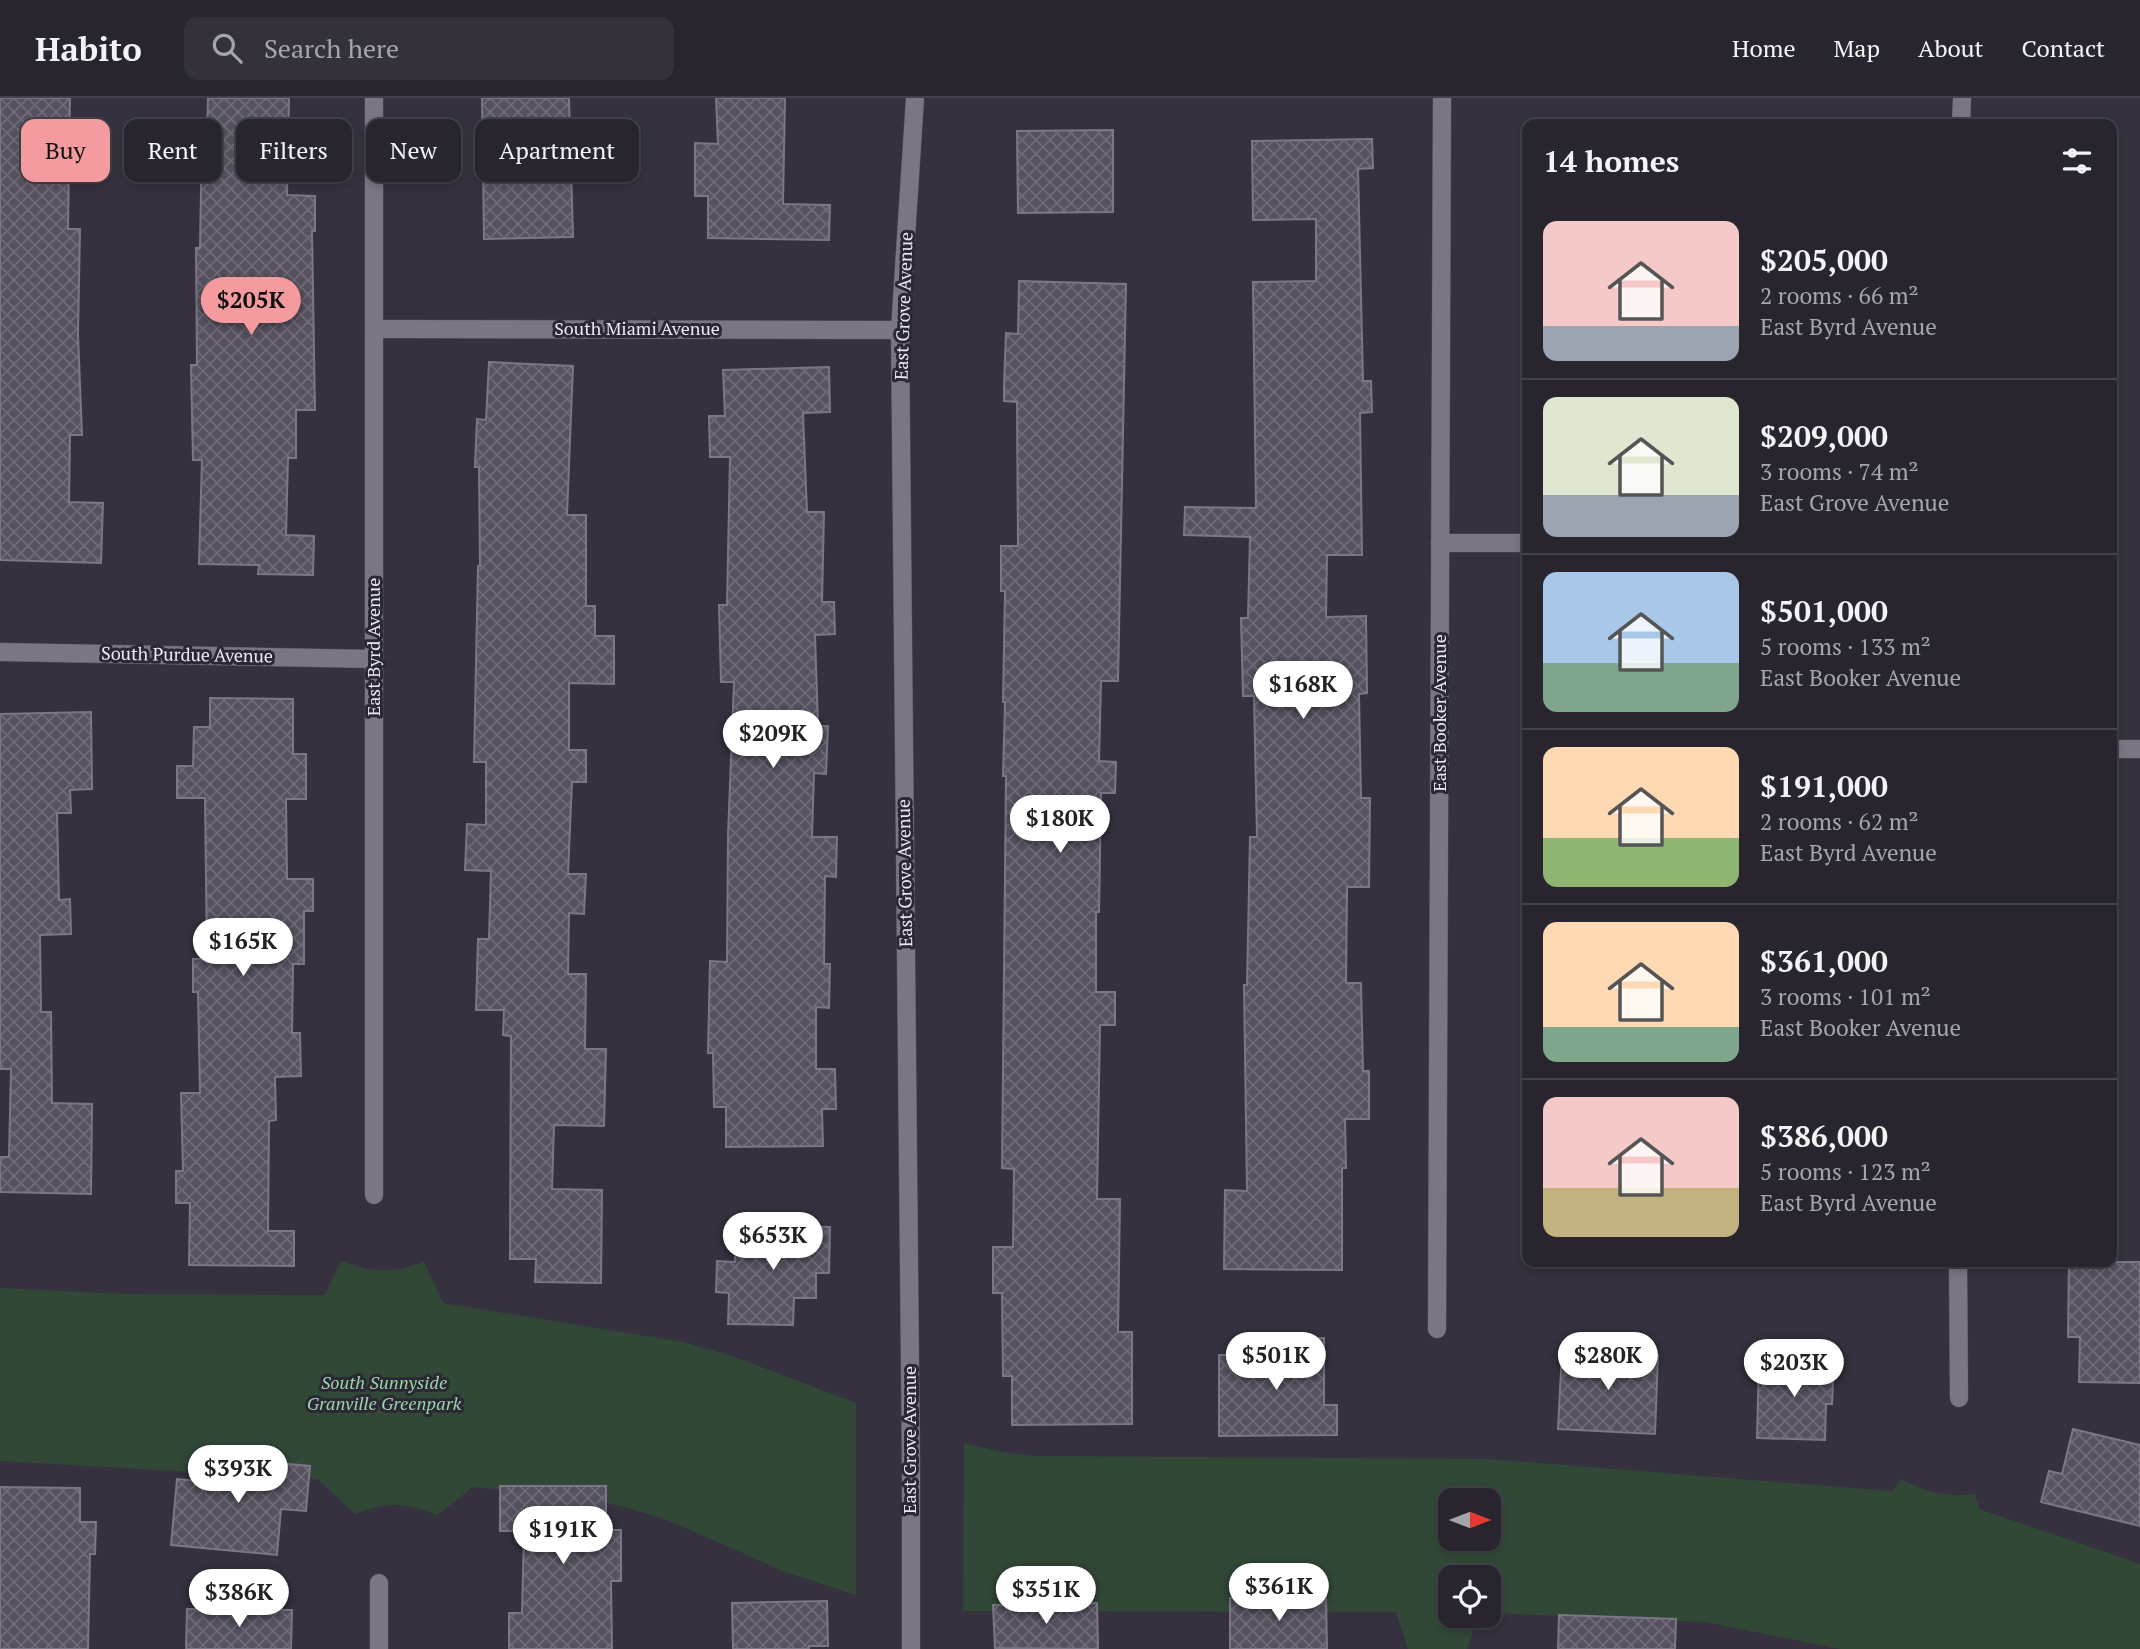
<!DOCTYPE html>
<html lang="en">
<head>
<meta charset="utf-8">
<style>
  :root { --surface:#28252e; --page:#34313a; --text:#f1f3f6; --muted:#a5a5aa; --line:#44424a; --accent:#f49b9f }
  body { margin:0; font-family:"PT Serif",serif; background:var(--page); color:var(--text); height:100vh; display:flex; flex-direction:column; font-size:26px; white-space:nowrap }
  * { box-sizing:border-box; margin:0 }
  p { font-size:23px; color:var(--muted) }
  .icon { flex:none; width:38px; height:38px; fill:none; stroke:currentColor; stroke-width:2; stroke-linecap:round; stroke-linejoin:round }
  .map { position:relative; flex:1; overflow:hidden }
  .details { position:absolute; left:1522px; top:21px; width:595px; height:1148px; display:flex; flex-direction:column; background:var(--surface); border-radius:14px; box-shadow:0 4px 10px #0003,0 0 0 2px var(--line) }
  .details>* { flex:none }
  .guide { position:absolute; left:21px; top:21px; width:665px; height:63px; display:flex; gap:14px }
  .needle { width:46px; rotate:90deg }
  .fabs { position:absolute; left:1438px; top:1390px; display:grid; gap:14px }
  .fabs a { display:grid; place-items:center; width:63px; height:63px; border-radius:14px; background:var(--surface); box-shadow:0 4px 10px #0003,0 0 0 2px var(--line); font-size:35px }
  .price { position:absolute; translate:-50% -60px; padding:0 16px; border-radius:24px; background:#fff; color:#222; font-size:23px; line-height:46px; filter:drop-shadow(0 2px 4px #0008) }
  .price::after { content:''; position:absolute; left:50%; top:42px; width:21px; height:16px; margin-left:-10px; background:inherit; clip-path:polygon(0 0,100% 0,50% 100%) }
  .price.current { background:var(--accent); color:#111 }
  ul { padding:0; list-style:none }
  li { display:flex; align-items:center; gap:21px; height:175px; padding:0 21px }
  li+li { border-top:2px solid var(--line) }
  li span { display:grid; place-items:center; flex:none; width:196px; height:140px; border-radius:14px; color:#555 }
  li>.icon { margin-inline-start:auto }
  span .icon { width:84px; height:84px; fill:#fffc; stroke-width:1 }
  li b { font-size:30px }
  h2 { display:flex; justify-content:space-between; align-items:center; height:84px; padding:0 21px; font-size:30px }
  .chip { padding:0 24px; border-radius:14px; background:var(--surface); box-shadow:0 4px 10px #0003,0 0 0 2px var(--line); font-size:24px; line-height:63px }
  .chip.current { background:var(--accent); color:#111 }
  header { display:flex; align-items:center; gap:42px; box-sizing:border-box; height:98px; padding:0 35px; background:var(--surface); border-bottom:2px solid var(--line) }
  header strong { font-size:33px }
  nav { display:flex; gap:38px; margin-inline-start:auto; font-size:24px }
  .search { width:490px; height:63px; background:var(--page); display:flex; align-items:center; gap:18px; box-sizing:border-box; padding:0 24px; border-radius:14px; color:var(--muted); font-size:26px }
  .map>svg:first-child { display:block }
</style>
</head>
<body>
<header>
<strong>Habito</strong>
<div class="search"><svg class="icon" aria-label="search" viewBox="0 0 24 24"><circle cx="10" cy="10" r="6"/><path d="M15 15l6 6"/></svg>Search here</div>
<nav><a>Home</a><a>Map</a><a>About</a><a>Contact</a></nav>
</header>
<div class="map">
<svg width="2140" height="1551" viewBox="0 0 2140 1551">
  <defs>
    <pattern id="building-cross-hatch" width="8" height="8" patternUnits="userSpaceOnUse" patternTransform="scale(1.75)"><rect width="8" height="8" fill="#575260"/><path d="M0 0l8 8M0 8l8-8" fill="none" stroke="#6f6b77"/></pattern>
  </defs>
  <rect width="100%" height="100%" fill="#36313e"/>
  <g fill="#324837" fill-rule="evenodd">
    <path d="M341 1163C373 1175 391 1176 424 1164L443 1205 683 1244 738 1260 856 1305V1497L783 1473 670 1423 625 1409 579 1399 473 1389 437 1417C405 1404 387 1404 355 1416L318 1381 0 1363V1190L124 1196 325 1197Z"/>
    <path d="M964 1345 1001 1354 1033 1358 1488 1361 1892 1393 1901 1381C1926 1395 1947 1399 1975 1396L1979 1411 2140 1466V1551H1841L1705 1524 1489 1515V1479H1451V1517H1478L1467 1551H1408L1396 1514 963 1513ZM1451 1402H1489V1440H1451Z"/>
  </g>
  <g fill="url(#building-cross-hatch)" stroke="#7c7786" stroke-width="2">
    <polygon points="0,0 70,0 68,131 80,131 78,236 82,337 70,337 69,404 103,405 101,465 0,462"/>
    <polygon points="208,0 289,0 287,97 315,98 315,133 312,133 315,312 296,312 296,360 288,360 286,437 314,438 313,477 258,476 259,467 199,466 202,362 193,362 191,267 197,267 196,150 200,150 202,36 207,36"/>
    <polygon points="482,0 569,0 573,139 484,141"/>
    <polygon points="716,0 785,0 783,106 830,107 829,142 708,140 708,98 695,98 695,45 718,46"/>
    <polygon points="1113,32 1113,114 1018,115 1017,33"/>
    <polygon points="1372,41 1373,70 1358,71 1363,283 1371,283 1372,314 1360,315 1362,457 1327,457 1326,519 1366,518 1367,595 1359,596 1361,700 1370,700 1369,789 1347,789 1346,885 1361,885 1363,973 1369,973 1369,1021 1345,1021 1346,1070 1342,1070 1342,1172 1224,1171 1225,1092 1247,1093 1244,887 1247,887 1250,739 1257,739 1254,598 1243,598 1241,520 1248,520 1250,439 1184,437 1185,409 1256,410 1253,184 1316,183 1316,121 1253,122 1252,43"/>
    <polygon points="1019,183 1126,186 1118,583 1101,583 1099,663 1116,664 1115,695 1101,695 1099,814 1096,814 1096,894 1115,894 1115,927 1100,927 1097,1101 1120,1101 1118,1234 1132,1234 1132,1326 1012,1327 1012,1278 1003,1278 1002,1195 993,1195 993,1149 1013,1149 1014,1071 1002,1070 1006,678 1003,678 1005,604 1003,604 1005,493 1001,493 1001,448 1018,448 1017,304 1004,303 1004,287 1006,235 1018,236"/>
    <polygon points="489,264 573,268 567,417 586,417 586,508 595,508 595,538 614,538 614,586 569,585 569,652 586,652 586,684 572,684 568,776 586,776 584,816 569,815 568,876 586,876 585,951 606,951 604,1028 554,1027 552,1091 602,1092 601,1185 535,1184 536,1161 510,1161 511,938 503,937 504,912 476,912 478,841 489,841 491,773 465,772 467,726 486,727 486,664 474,664 478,468 480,468 479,369 475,369 477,321 486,322"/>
    <polygon points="829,269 830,314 803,315 807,414 824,414 822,504 834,504 835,536 815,537 818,628 828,628 826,676 814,675 812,739 837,739 836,779 825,778 824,866 830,866 829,910 816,909 816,971 835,971 836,1011 822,1011 823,1048 726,1049 726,1009 714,1009 713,955 708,955 710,863 727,864 728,738 734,584 721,584 719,507 727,507 730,359 710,359 709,318 725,318 723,272"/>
    <polygon points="210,600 293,601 293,656 306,656 306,701 286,701 287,781 313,781 313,813 304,813 304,866 293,866 292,935 300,935 301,978 275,979 276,1022 269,1023 268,1133 294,1133 294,1168 189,1167 190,1105 176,1105 176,1073 183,1073 181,995 200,995 198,894 193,894 193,861 207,861 205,700 177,700 177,668 193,668 194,629 210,629"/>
    <polygon points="91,614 92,691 70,692 71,715 57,715 59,802 70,801 71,836 40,837 41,914 51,914 52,1005 92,1006 91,1096 0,1094 0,1059 9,1059 11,971 0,971 0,616"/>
    <polygon points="736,1127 830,1129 829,1175 816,1175 816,1200 794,1200 793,1227 728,1226 729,1195 716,1194 717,1163 735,1164"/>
    <polygon points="2069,1164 2140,1164 2140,1285 2079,1284 2080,1239 2068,1239"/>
    <polygon points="1324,1240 1324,1307 1337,1307 1337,1337 1219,1338 1219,1257 1273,1256 1273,1241"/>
    <polygon points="1562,1253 1658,1257 1655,1336 1558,1331"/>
    <polygon points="1759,1262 1834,1264 1832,1306 1826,1306 1825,1342 1757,1340"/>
    <polygon points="2073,1331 2140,1347 2140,1428 2041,1404 2049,1373 2062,1376"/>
    <polygon points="210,1359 310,1368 306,1413 281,1411 277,1457 171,1447 177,1381 208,1384"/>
    <polygon points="500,1388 606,1388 606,1432 621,1432 621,1483 611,1483 612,1551 509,1551 509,1515 522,1515 524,1433 500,1433"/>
    <polygon points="0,1389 80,1390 80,1424 96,1424 95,1456 90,1456 88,1551 0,1551"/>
    <polygon points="1326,1498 1327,1551 1230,1551 1230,1500"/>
    <polygon points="827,1503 828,1548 809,1548 809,1551 733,1551 732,1505"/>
    <polygon points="1097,1505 1098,1551 995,1550 993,1507"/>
    <polygon points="187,1511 292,1512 291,1551 186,1551"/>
    <polygon points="1559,1517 1676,1521 1675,1551 1558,1551"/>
  </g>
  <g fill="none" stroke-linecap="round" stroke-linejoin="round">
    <g stroke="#534f5a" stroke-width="19">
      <g id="street">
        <polyline points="374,0 374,1097"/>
        <polyline points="1961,26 1962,0"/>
        <polyline points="374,231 900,232"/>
        <polyline points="1440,445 1528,445"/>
        <polyline points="0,554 374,561"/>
        <polyline points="2112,651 2140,651"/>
        <polyline points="1958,1164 1959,1300"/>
        <polyline points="1437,1231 1442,0"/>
        <polyline points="379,1485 379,1551"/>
        <polyline points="911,1551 911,1373 900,232 915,0"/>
      </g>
    </g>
    <use href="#street" stroke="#7b7584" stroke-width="18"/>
  </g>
  <g text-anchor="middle" stroke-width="6" stroke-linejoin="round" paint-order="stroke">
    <g font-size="18" fill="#ebe9f1" stroke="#2c2734">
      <text transform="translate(904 208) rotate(-88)" y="6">East Grove Avenue</text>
      <text x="637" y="237">South Miami Avenue</text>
      <text transform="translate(374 549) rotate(-90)" y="6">East Byrd Avenue</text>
      <text transform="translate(187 557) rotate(1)" y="6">South Purdue Avenue</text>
      <text transform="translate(1440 615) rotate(-90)" y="6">East Booker Avenue</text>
      <text transform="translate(905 775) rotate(-91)" y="6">East Grove Avenue</text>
      <text transform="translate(910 1342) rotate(-90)" y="6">East Grove Avenue</text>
    </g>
    <g font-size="18" font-style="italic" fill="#9ad6a8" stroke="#2c2734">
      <text x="384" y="1291">South Sunnyside<tspan x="384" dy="21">Granville Greenpark</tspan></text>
    </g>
  </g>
</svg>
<div class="fabs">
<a><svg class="needle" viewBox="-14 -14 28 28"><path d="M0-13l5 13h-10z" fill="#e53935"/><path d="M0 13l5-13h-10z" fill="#a5a5aa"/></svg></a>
<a><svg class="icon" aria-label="locate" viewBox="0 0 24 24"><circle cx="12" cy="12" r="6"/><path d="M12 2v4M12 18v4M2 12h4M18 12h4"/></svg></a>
</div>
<b class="price current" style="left:251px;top:239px">$205K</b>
<b class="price" style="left:1303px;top:623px">$168K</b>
<b class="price" style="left:773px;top:672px">$209K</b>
<b class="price" style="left:1060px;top:757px">$180K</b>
<b class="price" style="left:243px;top:880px">$165K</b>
<b class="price" style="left:773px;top:1174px">$653K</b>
<b class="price" style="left:1276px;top:1294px">$501K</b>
<b class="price" style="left:1608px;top:1294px">$280K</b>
<b class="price" style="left:1794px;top:1301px">$203K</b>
<b class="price" style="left:238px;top:1407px">$393K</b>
<b class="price" style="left:563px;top:1468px">$191K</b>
<b class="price" style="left:1279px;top:1525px">$361K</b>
<b class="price" style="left:1046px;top:1528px">$351K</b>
<b class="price" style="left:239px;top:1531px">$386K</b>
<div class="guide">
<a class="chip current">Buy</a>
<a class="chip">Rent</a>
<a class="chip">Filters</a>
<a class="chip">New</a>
<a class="chip">Apartment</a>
</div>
<section class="details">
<h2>14 homes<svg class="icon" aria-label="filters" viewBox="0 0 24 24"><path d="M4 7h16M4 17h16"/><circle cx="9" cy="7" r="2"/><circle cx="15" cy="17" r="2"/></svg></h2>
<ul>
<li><span style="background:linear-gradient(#f6c9c9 75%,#9aa5b1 0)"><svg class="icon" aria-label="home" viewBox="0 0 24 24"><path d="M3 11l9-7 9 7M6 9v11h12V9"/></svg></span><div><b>$205,000</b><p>2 rooms · 66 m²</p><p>East Byrd Avenue</p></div></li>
<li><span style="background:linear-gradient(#dfe7d0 70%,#9aa5b1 0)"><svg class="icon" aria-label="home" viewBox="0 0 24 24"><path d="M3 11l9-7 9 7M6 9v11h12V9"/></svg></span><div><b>$209,000</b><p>3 rooms · 74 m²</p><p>East Grove Avenue</p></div></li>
<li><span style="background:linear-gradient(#a9c7e8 65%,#7fa58c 0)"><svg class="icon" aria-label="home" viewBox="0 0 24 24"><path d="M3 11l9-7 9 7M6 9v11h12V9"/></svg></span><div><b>$501,000</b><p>5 rooms · 133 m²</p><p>East Booker Avenue</p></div></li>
<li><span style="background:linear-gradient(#ffd9b3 65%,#8fb573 0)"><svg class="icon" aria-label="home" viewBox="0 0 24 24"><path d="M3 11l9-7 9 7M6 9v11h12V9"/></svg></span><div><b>$191,000</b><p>2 rooms · 62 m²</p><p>East Byrd Avenue</p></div></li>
<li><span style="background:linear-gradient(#ffd9b3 75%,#7fa58c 0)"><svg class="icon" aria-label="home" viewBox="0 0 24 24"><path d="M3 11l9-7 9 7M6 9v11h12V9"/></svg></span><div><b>$361,000</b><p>3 rooms · 101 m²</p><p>East Booker Avenue</p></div></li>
<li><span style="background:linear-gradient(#f6c9c9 65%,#c2b280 0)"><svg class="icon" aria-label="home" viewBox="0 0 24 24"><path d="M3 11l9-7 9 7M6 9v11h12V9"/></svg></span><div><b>$386,000</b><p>5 rooms · 123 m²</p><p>East Byrd Avenue</p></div></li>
</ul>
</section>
</div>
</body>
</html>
